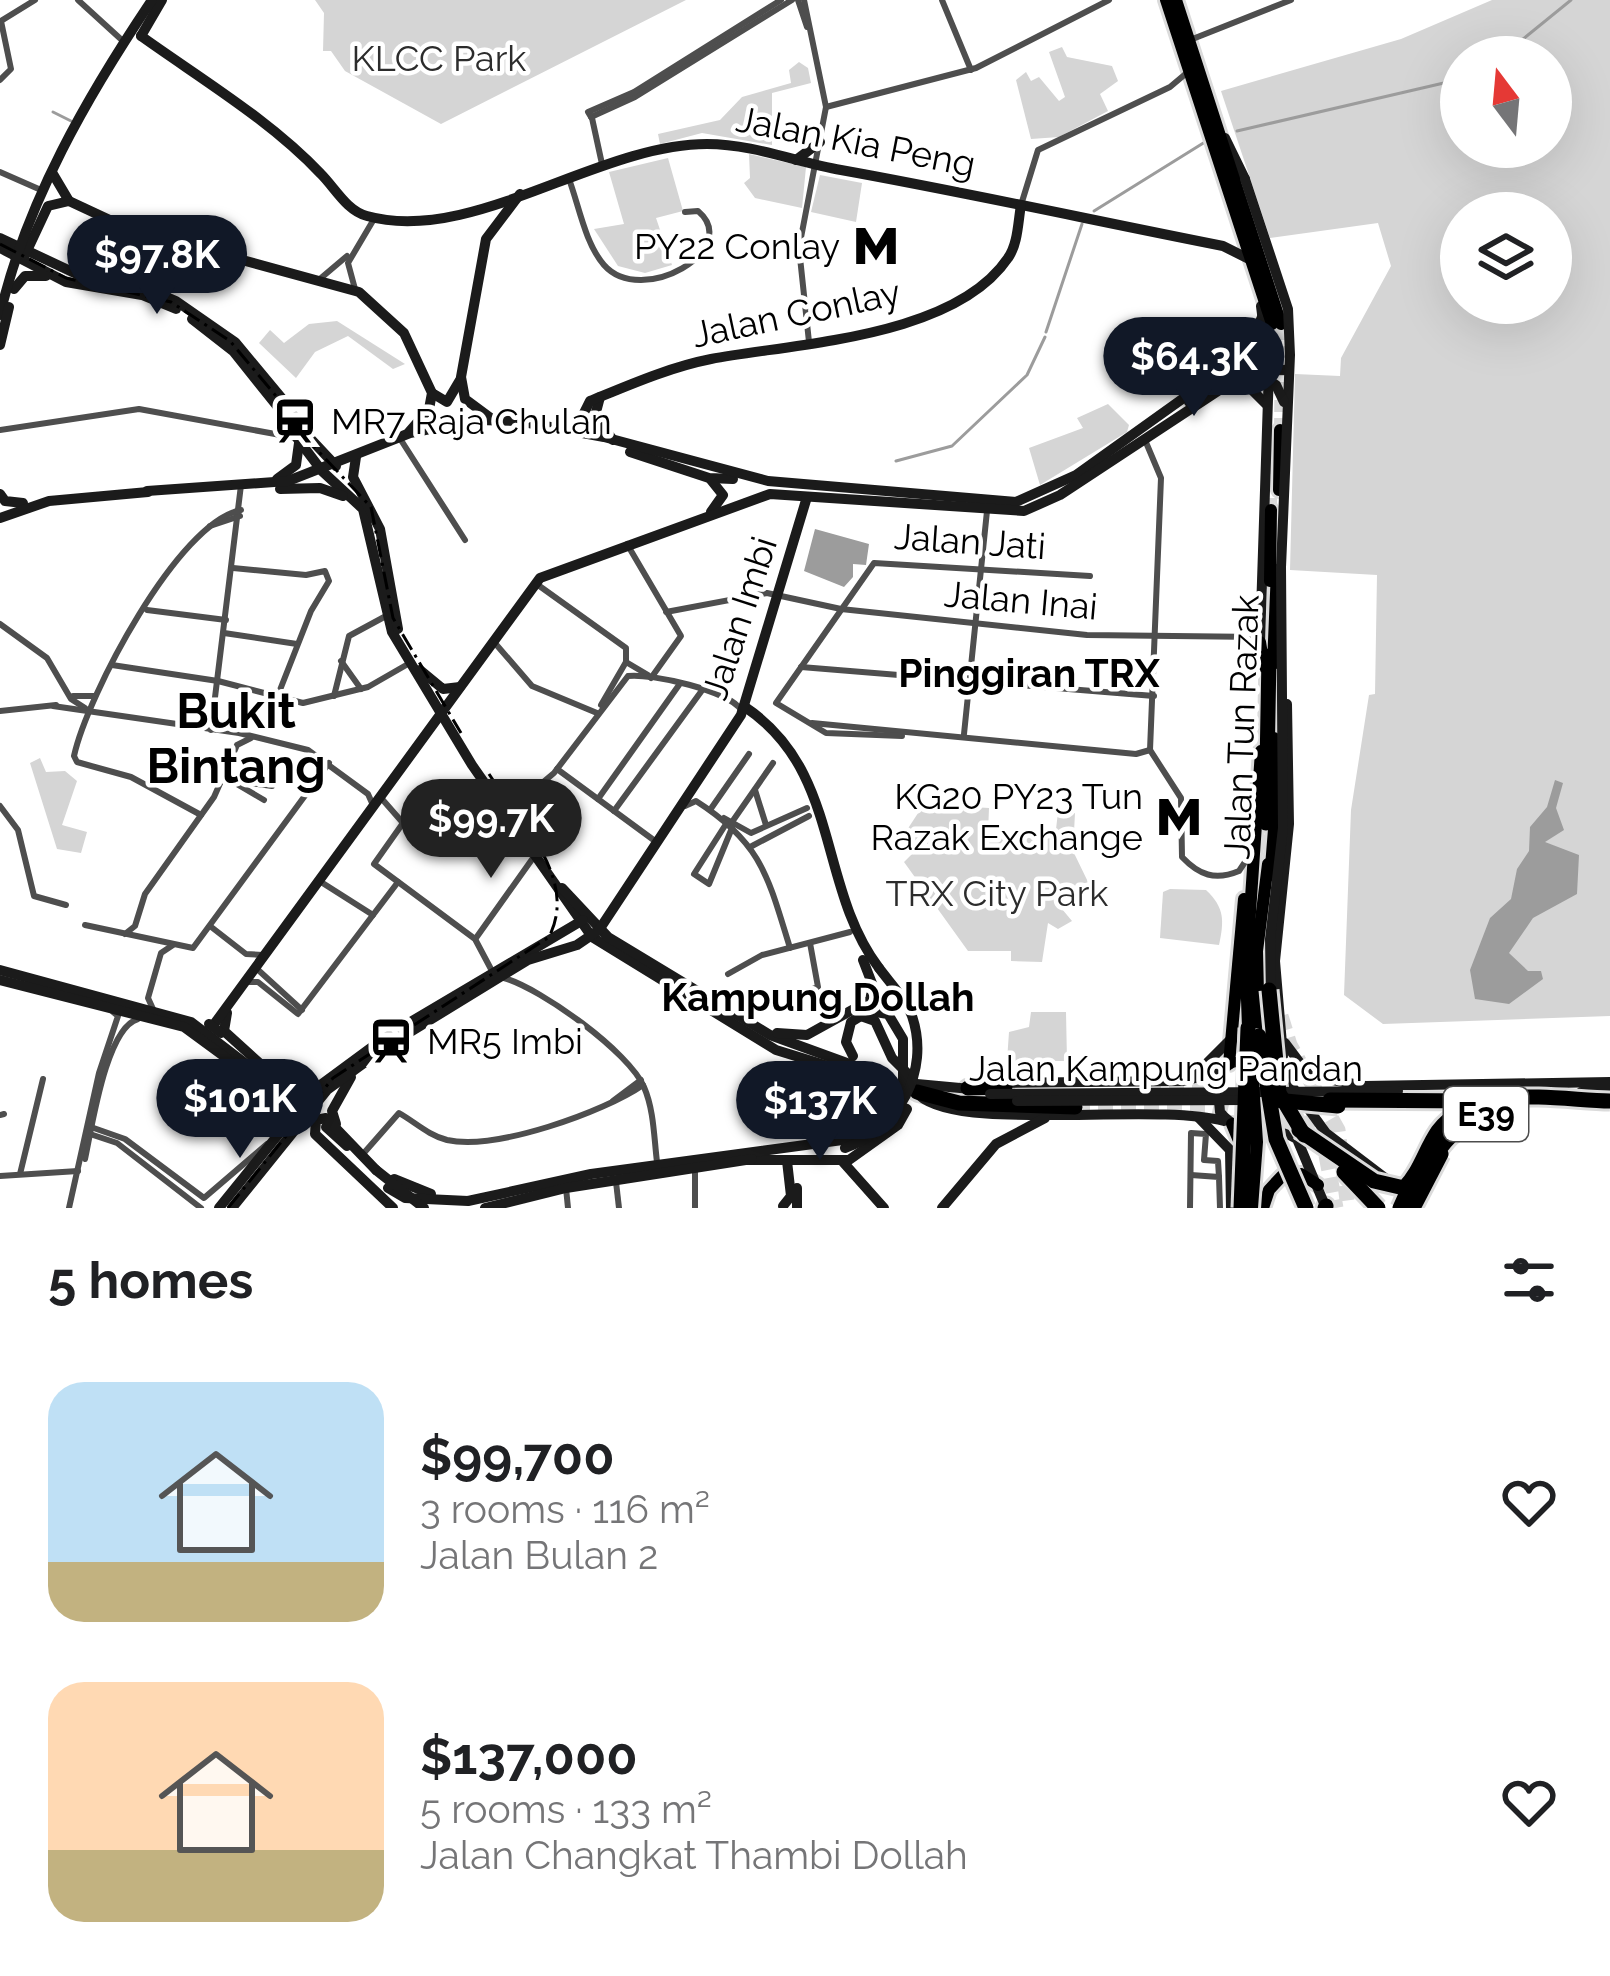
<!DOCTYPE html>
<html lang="en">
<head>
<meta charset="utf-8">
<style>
  :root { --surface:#fff; --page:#f2f2f2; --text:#202124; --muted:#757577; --accent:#111827 }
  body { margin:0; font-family:Raleway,sans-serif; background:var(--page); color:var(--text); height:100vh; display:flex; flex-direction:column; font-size:45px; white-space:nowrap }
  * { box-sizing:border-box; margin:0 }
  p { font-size:39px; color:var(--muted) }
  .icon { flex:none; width:66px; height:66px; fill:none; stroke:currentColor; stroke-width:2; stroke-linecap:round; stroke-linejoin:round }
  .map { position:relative; height:1208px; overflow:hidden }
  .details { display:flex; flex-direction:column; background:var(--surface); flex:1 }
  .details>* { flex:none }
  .needle { width:78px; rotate:344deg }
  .controls { position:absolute; left:1440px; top:36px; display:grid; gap:24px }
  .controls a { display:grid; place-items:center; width:132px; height:132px; border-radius:50%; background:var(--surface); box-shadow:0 12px 48px #0002; font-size:60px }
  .price { position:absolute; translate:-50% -102px; padding:0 27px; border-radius:42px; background:var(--accent); color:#fff; font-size:39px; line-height:78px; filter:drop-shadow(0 3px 6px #0008) }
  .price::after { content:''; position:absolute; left:50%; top:72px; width:36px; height:27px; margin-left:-18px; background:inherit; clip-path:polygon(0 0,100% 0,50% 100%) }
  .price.selected { background:#222; color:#fff }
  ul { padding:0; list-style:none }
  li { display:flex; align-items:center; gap:36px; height:300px; padding:0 48px }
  li span { display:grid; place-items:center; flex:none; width:336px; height:240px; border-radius:36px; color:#555 }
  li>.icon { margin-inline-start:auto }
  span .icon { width:144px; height:144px; fill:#fffc; stroke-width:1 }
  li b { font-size:51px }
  h2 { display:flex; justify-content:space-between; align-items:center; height:144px; padding:0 48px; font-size:51px }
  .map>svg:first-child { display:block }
</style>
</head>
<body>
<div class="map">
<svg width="1610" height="1208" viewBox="0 0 1610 1208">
  <rect width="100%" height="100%" fill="#fff"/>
  <g fill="#d5d5d5" fill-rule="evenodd">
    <polygon points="315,0 686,0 441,124 345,71 331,51 323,51 324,13"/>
    <path d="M1492 0H1610V1016L1383 1024 1344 995 1351 810 1369 695 1375 694 1377 575 1290 570 1295 374 1340 376 1341 358 1391 266 1378 223 1270 238 1221 91 1401 39ZM1461 57H1551V147H1461ZM1461 213H1551V303H1461Z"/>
    <polygon points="1062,47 1067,57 1112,66 1118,81 1100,94 1108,111 1059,137 1031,139 1016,80 1026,72 1031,81 1039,77 1059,101 1065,97 1049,52"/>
    <polygon points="799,62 808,68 811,83 772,93 772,145 702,133 660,144 658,134 720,120 742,97 791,83 789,70"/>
    <polygon points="749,154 806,167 802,208 755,198 744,183 750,178"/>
    <polygon points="668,158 683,211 656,218 672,265 645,273 618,266 594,229 624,224 609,172"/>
    <polygon points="820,175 862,183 856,222 811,212"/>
    <polygon points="337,321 405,364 393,369 348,336 315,352 296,378 259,343 270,330 284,343 309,324"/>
    <polygon points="1108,404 1129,425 1127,432 1040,485 1029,448 1083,428 1077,418"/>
    <polygon points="40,758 46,772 65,771 77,781 62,825 87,832 81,853 57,849 30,763"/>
    <polygon points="924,804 989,808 988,833 1055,838 1058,812 1075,813 1073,851 1089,884 1062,909 1072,921 1058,929 1048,923 1042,962 1011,961 1011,951 968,951 904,862 916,850 903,836"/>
    <path d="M1170 889 1206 890C1225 908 1224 921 1219 945L1160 938 1163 892Z"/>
    <polygon points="1031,1012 1066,1012 1067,1061 1007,1061 1009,1032 1029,1027"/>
  </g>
  <g fill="#9c9c9c">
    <polygon points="815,529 869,544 866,565 853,564 853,577 844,587 804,571"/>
    <polygon points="1555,780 1563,783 1556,808 1564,830 1545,842 1579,855 1577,894 1533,918 1509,953 1528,971 1541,971 1543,979 1509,1004 1475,999 1470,970 1490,918 1511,899 1517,869 1529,851 1530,827 1547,807"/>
  </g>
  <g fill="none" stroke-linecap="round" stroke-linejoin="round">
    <g stroke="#9c9c9c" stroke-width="3">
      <polyline points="1501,57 1571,0"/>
      <polyline points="53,112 71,121"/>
      <polyline points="1237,131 1461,79"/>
      <polyline points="1094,211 1205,142"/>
      <polyline points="1046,332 1082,224"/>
      <polyline points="896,461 952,446 1027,375 1045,337"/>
    </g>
    <g stroke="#d9d9d9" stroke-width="10" stroke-dasharray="10 5" stroke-linecap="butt">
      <polyline points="284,401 305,433"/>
      <polyline points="277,406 297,438"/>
      <polyline points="372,1047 402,1027"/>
      <polyline points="375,1055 407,1034"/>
      <polyline points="283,1092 308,1112"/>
    </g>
    <g stroke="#d9d9d9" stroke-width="12" stroke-dasharray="12 6" stroke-linecap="butt">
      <polyline points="1272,324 1272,359"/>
      <polyline points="1280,430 1281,324"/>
      <polyline points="1271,510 1272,427"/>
    </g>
    <g stroke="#d9d9d9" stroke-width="15" stroke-dasharray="15 8" stroke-linecap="butt">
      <polyline points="1256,895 1266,823"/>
      <polyline points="1281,1016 1290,1045 1338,1130 1348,1208"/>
      <polyline points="1146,1086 1224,1088"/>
      <polyline points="1292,1097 1322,1134 1336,1208"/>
      <polyline points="1075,1107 1207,1107 1302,1127"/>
    </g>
    <g stroke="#dbdbdb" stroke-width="18">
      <g id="primary">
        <polyline points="1166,0 1272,324"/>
        <polyline points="1176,0 1281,324"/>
        <polyline points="1279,490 1280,430"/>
        <polyline points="1270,581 1271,510"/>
        <polyline points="1260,642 1264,667"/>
        <polyline points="1273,664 1277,570"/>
        <polyline points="1274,808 1274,738"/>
        <polyline points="1248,1028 1246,971 1261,751"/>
        <polyline points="1259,1036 1257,951 1268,864"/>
        <polyline points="1229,1064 1244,899"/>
        <polyline points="1232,1124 1242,1148"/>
        <polyline points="1263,1208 1269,1190 1282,1176 1301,1174 1318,1185"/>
      </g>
    </g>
    <g stroke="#dbdbdb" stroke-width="21">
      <g id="highway">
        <polyline points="1266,823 1269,656"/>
        <polyline points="1272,873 1278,798"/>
        <polyline points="968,1088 1005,1087"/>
        <polyline points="917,1092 959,1103 1075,1107"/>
        <polyline points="1325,1208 1326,1206"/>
      </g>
    </g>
    <g stroke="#4e4e4e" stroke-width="6">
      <polyline points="78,0 124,42"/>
      <polyline points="798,0 807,27"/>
      <polyline points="804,0 826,107 799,248 809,342"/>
      <polyline points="942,0 971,70"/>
      <polyline points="1190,40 1291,0"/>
      <polyline points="0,80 11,69 1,21 35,0"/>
      <polyline points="826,107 976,68 1109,0"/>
      <polyline points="591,117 635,97 792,0"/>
      <polyline points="591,117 588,112 634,92 781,0"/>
      <polyline points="592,118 602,164"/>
      <polyline points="0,172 41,190"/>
      <path d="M569 179C579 206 585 243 604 265 642 308 743 249 698 211L685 212"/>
      <polyline points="1021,205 1038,150 1170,87 1189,71"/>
      <polyline points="321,278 347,256"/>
      <polyline points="355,289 348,263 374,219"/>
      <polyline points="0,430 139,409 297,438"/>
      <polyline points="399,437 465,540"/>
      <polyline points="1145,440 1161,478 1150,750"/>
      <polyline points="210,526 240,516"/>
      <polyline points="627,544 681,636 651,678"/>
      <polyline points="233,568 306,575 325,571 329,581 311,611 278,695"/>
      <polyline points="538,585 626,648 626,662"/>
      <polyline points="147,610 226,620"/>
      <polyline points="666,612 767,593 841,609 1087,635 1260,637"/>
      <polyline points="0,624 47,658 71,699 85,708"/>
      <polyline points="224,633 297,644"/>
      <polyline points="494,642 532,686 597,713"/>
      <polyline points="341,661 361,689"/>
      <polyline points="626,662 648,675"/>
      <polyline points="112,665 218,681 303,703 368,687 408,664"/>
      <polyline points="801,667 1154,696"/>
      <polyline points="73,696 94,696"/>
      <polyline points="334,696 349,636 386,616"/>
      <polyline points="601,705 626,662"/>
      <polyline points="53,706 239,733 308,750 368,794 372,803"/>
      <polyline points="0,711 56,705"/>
      <polyline points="812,723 1136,754 1150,750"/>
      <polyline points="211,730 241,485"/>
      <polyline points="964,734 987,511"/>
      <polyline points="902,736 826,733 776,703 874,563 1090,576"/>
      <path d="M1150 750 1181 798 1182 857C1199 875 1215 881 1239 871L1249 856"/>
      <polyline points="557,769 655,841"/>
      <polyline points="224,779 272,786"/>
      <polyline points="235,783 264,800"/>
      <polyline points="755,790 766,825"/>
      <polyline points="382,799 403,823 374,864 475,939 492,971"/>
      <polyline points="598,799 679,685"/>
      <polyline points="0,806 18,830 34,896 66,905"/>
      <path d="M685 806 696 801C762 843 768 877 790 948"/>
      <path d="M510 810 554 773 628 676C651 673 730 691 741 710"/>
      <polyline points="710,810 749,754"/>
      <polyline points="614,811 703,689"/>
      <path d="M201 815 131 777 77 762 74 756C87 696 178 522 241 510"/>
      <polyline points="724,818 751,833 807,808"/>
      <polyline points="732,822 773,763"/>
      <polyline points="726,824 694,874 709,884 732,828"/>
      <polyline points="752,846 809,816"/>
      <polyline points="321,882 373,915"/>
      <polyline points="85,925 193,948 329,763"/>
      <polyline points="210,926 246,954 263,955"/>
      <polyline points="125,934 135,926 145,894 214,797 237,745 251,738"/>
      <polyline points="476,938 533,858"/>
      <polyline points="256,968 302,1010"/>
      <polyline points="728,974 762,955 850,932"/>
      <path d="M504 978C542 989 629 1052 644 1087 654 1110 654 1138 657 1162"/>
      <polyline points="247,982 258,982 298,1014 398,882"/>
      <polyline points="153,1009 148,998 161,953 173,945"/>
      <polyline points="752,1009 818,987 810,943"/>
      <polyline points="613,1101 641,1080"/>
      <polyline points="0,1115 4,1114"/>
      <polyline points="88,1126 125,1139 204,1198 267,1144"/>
      <polyline points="90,1134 117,1143 201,1208"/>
      <path d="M363 1154 399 1113C415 1122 428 1135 447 1140 495 1151 604 1112 643 1085"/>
      <path d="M85 1159C92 1127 106 1028 138 1019"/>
      <polyline points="20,1174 43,1079"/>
      <polyline points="1191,1175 1219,1177 1220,1208"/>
      <polyline points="0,1176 78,1171"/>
      <polyline points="616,1182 619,1208"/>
      <polyline points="566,1188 568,1208"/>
      <polyline points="69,1208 99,1073 118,1016 113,1012"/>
      <polyline points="695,1208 695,1169"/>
      <polyline points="1190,1208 1191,1133 1206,1134 1204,1160 1218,1161 1219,1177"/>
    </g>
    <g stroke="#1b1b1b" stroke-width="10">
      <path d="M141 36C201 79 270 120 321 174 335 188 347 211 367 216 472 245 597 144 707 144 753 144 796 162 841 170 969 193 1096 221 1223 246L1247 258"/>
      <polyline points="141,36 162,0"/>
      <polyline points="1225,138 1245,179"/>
      <polyline points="796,160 820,142"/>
      <polyline points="53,174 69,201 129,229 359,292 404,333 432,393 429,409 409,432"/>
      <polyline points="0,238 81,276 150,290 176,301 235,342 284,401"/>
      <polyline points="0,248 66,282 142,295 176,309"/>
      <polyline points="25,255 48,206 69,201"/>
      <polyline points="14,289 25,276 46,276"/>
      <path d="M0 315C26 202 88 95 152 0"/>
      <polyline points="192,319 233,351 277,406"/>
      <polyline points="0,345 9,307"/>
      <polyline points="1225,368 1247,351 1262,317"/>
      <polyline points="1227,385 1247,385 1266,404"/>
      <polyline points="432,393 447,402 460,380"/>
      <polyline points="600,397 595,416 613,440"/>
      <polyline points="492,419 465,399 461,377 486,239 520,194"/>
      <path d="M567 427 580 421 590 401C629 385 670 367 711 359 796 343 954 338 1008 258 1018 244 1018 222 1021 205"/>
      <polyline points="305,433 336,466"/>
      <polyline points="297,438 322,471 363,509 392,632 472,765 592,937 776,1050 909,1091"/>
      <polyline points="630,452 709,478 733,479"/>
      <polyline points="356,457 353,477 380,529 398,629"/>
      <polyline points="277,479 296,465 299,443"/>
      <polyline points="280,489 320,488 343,496"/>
      <polyline points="147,491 288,481 410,433 476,420 518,421 604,437 768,481 1016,502 1076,475 1213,377 1235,369 1286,370"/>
      <polyline points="0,494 5,501 23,503"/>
      <polyline points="711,512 723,495 711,480"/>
      <polyline points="0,518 49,501 148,492"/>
      <polyline points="1260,642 1269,369 1261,306"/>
      <polyline points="420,670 443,689 460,687"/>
      <path d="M745 707C841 771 817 886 879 968"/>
      <polyline points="562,888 608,937 770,1035 888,1078"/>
      <polyline points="0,970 191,1022 283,1092"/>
      <polyline points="0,980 184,1027 263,1085"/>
      <polyline points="227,1013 224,1031 267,1070"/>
      <polyline points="858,1015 875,1021 892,1058 909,1075"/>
      <polyline points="215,1023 540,578 770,494 1024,511 1060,495 1230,383"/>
      <polyline points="402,1027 583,920"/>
      <polyline points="777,1033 807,1035 870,1000 873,986 863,960"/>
      <polyline points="407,1034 528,960 577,945 599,930 741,715 807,497"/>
      <polyline points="1285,1043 1309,1075"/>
      <polyline points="1283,1056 1275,961 1289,824 1287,704"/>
      <path d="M1250 1058 1229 1064 1217 1079 1220 1112C1241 1139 1270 1123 1297 1139L1326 1208"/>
      <polyline points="1278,1067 1326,1133 1393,1184"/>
      <polyline points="1284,1071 1365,1086 1610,1082"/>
      <polyline points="1184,1076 1203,1067 1230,1040"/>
      <polyline points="850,1081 866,1091 874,1108"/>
      <polyline points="906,1083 971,1089"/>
      <polyline points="1000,1083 1183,1081 1221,1072"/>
      <polyline points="256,1085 279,1106 282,1127"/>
      <polyline points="1581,1092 1610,1092"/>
      <path d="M919 1095C960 1133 1152 1102 1224 1121"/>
      <polyline points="1198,1117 1230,1150 1231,1208"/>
      <polyline points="336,1124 332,1111 351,1077"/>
      <polyline points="326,1127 347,1146"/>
      <polyline points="746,1160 849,1160 898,1125 907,1109 882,1100 868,1123 845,1135"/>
      <polyline points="843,1162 884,1208"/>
      <polyline points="376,1170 326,1118 316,1120 315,1134 393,1208"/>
      <polyline points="394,1179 431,1194"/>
      <polyline points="388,1188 405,1198 468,1201 591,1174 857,1138"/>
      <polyline points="783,1206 791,1196 787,1161"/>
      <polyline points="219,1208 315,1089 372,1047"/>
      <polyline points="232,1208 327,1090 375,1055"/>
      <polyline points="485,1208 566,1188 752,1159"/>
      <polyline points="797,1208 797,1188"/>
      <polyline points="942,1208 996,1144 1045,1118"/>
    </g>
    <use href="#primary" stroke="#000" stroke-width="12"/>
    <use href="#highway" stroke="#000" stroke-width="15"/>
    <g stroke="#000" stroke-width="3" stroke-dasharray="18 6 3 6" stroke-linecap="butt">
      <polyline points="0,244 66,278 171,302 230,341 281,402"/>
      <polyline points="303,435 371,507 393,618 461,733"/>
      <path d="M228 1208 333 1078 549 937C579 878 519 821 489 774"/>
    </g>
    <g stroke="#dbdbdb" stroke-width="18" stroke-linecap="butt">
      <polyline id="primary-bridge" points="1252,1066 1257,1142 1252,1208"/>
    </g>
    <g stroke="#dbdbdb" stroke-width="21" stroke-linecap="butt">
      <g id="highway-bridge">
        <polyline points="1269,990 1279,1093 1304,1135"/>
        <polyline points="1259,1036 1276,1139 1306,1208"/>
        <polyline points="1275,1100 1338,1106"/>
        <polyline points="1330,1100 1475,1101"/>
        <path d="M1299 1130 1374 1181 1404 1188C1420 1172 1425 1150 1438 1131 1475 1082 1557 1100 1610 1101"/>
        <path d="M1435 1157C1451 1126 1486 1111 1518 1105"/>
        <polyline points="1344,1172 1378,1208"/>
        <polyline points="1241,1208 1248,1028"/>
        <polyline points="1400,1208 1413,1179"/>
        <polyline points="1413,1208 1441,1154"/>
      </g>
    </g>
    <g stroke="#1b1b1b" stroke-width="10">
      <polyline points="1245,179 1288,309 1290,355 1281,567 1283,828 1270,939 1271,997"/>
      <path d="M1189 402C1216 383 1244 362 1276 385L1284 402"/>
      <polyline points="209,1024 221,1033"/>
      <polyline points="853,1056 846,1042 851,1022 869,1011 888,1014 903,1039 903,1086"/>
      <polyline points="990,1094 1398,1091"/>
      <polyline points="1017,1101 1251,1100"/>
      <path d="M845 1148C898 1129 931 1072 912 1016 905 998 890 983 879 968"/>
      <polyline points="376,1170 424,1208"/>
    </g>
    <use href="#primary-bridge" stroke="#000" stroke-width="12"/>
    <use href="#highway-bridge" stroke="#000" stroke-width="15"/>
  </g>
  <defs>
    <g id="metro-bare" transform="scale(3.6)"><path d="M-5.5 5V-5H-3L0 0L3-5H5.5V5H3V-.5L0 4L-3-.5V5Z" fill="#000" stroke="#fff" stroke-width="2.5" paint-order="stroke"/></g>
    <g id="station-bare" transform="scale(3.6)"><path d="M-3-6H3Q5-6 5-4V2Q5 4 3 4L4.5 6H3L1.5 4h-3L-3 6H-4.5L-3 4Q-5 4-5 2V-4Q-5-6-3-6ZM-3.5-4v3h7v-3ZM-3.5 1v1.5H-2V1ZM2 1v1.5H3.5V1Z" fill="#000" stroke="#fff" stroke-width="2.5" paint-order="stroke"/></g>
  </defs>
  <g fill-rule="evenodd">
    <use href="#metro-bare" x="876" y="246"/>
    <use href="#station-bare" x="295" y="421"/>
    <use href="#metro-bare" x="1179" y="817"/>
    <use href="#station-bare" x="391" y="1041"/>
  </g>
  <g text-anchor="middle" stroke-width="9" stroke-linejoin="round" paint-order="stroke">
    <rect fill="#fff" stroke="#4c4c4c" stroke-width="3" x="1444" y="1087" width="84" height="54" rx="9"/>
    <g font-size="33" font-weight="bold" fill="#000">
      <text x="1486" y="1126">E39</text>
    </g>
    <g font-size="36" fill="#2c2c2c" stroke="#fff">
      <text x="439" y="71">KLCC Park</text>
      <text x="997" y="906">TRX City Park</text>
    </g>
    <g font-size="36" fill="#000" stroke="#fff">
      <text transform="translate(856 141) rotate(11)" y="13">Jalan Kia Peng</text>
      <text transform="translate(796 313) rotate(-12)" y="13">Jalan Conlay</text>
      <text transform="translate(970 541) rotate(4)" y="13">Jalan Jati</text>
      <text transform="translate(1021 600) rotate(5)" y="13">Jalan Inai</text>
      <text transform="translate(739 618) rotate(-72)" y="13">Jalan Imbi</text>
      <text transform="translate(1241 727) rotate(-88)" y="13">Jalan Tun Razak</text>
      <text x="1166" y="1081">Jalan Kampung Pandan</text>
    </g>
    <g font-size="36" fill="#000" stroke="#fff" text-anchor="end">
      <text x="840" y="259">PY22 Conlay</text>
      <text x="331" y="434" text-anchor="start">MR7 Raja Chulan</text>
      <text x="1143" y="809">KG20 PY23 Tun<tspan x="1143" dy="41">Razak Exchange</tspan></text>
      <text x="427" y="1054" text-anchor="start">MR5 Imbi</text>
    </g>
    <g font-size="39" font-weight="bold" fill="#000" stroke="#fff">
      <text x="1029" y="687">Pinggiran TRX</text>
      <text x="818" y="1011">Kampung Dollah</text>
    </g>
    <g font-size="48" font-weight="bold" fill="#000" stroke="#fff">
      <text x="236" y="728">Bukit<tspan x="236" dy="55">Bintang</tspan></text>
    </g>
  </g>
</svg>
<div class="controls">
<a><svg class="needle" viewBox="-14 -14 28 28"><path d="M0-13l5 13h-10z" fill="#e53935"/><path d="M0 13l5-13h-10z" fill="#757577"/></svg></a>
<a><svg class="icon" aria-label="layers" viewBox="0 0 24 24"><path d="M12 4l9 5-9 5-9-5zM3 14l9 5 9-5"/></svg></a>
</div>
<b class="price" style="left:157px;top:317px">$97.8K</b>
<b class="price" style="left:1194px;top:419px">$64.3K</b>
<b class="price selected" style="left:491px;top:881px">$99.7K</b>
<b class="price" style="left:240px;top:1161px">$101K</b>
<b class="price" style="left:820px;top:1163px">$137K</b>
</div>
<section class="details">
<h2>5 homes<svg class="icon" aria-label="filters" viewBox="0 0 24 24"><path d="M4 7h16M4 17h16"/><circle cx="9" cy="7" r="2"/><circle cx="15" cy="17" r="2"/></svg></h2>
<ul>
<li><span style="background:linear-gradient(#bfe0f5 75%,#c2b280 0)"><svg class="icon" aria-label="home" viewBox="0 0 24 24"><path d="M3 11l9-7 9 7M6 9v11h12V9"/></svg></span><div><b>$99,700</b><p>3 rooms · 116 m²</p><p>Jalan Bulan 2</p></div><svg class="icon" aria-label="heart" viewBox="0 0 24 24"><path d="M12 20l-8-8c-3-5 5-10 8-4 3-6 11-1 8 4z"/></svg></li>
<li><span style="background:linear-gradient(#ffd9b3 70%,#c2b280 0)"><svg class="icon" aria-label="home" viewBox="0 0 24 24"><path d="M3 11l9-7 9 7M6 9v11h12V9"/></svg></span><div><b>$137,000</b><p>5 rooms · 133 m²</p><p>Jalan Changkat Thambi Dollah</p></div><svg class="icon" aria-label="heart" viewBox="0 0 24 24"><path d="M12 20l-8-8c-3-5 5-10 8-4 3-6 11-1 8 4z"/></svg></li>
</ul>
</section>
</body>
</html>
